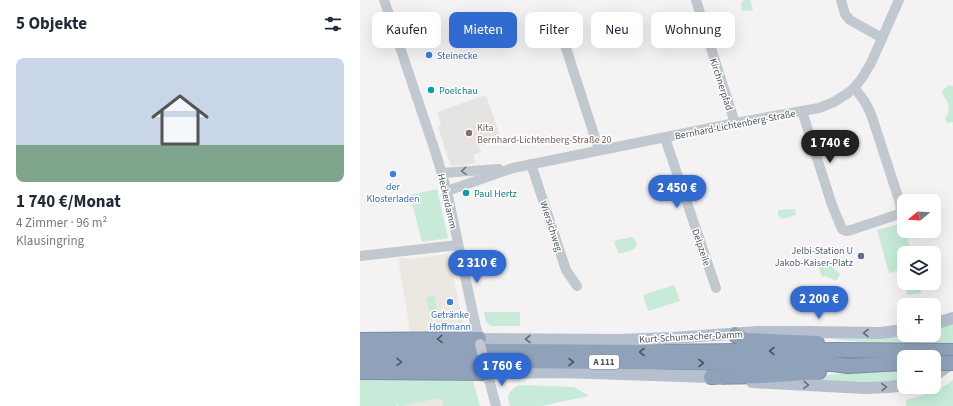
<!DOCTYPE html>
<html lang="de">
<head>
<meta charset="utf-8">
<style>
  :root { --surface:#fff; --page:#f2f2f3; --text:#1f2937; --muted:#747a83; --line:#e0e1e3; --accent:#316ad0 }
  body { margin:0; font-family:"Source Sans 3",sans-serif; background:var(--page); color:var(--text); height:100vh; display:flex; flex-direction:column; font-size:15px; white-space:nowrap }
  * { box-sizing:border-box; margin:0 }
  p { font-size:13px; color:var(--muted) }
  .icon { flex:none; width:22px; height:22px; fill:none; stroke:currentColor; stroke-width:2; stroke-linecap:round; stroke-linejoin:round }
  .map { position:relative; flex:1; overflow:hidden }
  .sheet { display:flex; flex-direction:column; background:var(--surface); width:360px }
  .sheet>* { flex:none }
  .hud { position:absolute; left:12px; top:12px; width:380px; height:36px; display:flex; gap:8px }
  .needle { width:26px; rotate:252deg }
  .controls { position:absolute; left:537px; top:194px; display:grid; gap:8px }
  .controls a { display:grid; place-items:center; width:44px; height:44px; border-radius:8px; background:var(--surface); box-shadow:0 4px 16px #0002; font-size:20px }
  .price { position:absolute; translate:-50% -34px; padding:0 9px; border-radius:14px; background:var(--accent); color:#fff; font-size:13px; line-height:26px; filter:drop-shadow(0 1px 2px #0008) }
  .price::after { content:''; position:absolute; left:50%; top:24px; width:12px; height:9px; margin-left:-6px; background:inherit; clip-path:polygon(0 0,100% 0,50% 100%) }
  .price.current { background:#222; color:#fff }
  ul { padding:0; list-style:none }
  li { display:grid; align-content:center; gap:8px; height:212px; padding:0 16px }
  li+li { border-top:1px solid var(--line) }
  li span { display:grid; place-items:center; height:124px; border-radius:8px; color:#555 }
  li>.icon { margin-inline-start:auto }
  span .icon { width:72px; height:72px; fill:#fffc; stroke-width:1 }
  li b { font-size:17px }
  h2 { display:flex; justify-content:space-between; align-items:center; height:48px; padding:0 16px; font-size:17px }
  .chip { padding:0 14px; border-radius:8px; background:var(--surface); box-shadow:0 4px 16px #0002; font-size:14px; line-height:36px }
  .chip.current { background:var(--accent); color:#fff }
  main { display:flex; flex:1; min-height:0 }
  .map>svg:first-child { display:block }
</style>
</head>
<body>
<main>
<section class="sheet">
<h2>5 Objekte<svg class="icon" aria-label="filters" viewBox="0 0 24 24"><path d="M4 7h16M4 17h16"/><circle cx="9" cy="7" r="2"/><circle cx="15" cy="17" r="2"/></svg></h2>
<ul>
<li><span style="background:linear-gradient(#c9d6e8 70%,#7fa58c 0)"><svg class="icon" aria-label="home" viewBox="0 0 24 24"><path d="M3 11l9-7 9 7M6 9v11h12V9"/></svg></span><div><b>1 740 €/Monat</b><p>4 Zimmer · 96 m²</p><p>Klausingring</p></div></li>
</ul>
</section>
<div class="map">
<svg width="593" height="406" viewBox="0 0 593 406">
  <rect width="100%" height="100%" fill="#f4f2f2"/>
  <g fill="#eae8e0">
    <polygon points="88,254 104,327 102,331 50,331 38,258 44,258 52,259"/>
    <polygon points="82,398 83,406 42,406"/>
  </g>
  <polygon fill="#e5e4e3" points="126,95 141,139 119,146 121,152 113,155 116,163 105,165 101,166 100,165 93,166 91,165 90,164 78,127 81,125 77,112"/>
  <g fill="#c7ebd8">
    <polygon points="383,0 390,0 393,10 382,11 381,4"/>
    <path d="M589 85 593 86V122L587 123 585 118C593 109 587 100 581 92Z"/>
    <polygon points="77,189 88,238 62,242 50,195"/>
    <polygon points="435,209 436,215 422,219 418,215 418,212 419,210"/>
    <polygon points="543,223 544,231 545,231 552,253 544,253 544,269 529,273 517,230"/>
    <path d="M272 237C274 239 276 240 276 242 280 250 264 252 259 254L254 242 259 239H263Z"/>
    <polygon points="466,262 480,274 476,281 466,276 462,277 458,266"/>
    <polygon points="545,283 559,283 561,293 547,295"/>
    <polygon points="314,285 320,301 288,311 283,295"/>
    <polygon points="74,296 79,318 71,319 66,297"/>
    <polygon points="124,312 160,312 160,326 131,326 126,322"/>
    <polygon points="593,323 593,346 540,346 472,339 507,339 544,335 574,335 574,328"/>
    <polygon points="533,370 544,370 544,381 514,382 408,379"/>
    <polygon points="0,380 113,381 120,406 83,406 81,398 42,406 38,406 37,404 36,406 0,406"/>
    <path d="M593 380V406H546V400C563 396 579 391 593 380Z"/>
    <path d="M160 385 214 387 229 396 181 406H150L148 396C151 390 154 387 160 385Z"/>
  </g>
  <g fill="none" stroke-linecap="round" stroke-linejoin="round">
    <g stroke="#7b8da6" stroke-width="16">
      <g id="highway">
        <polyline points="375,335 385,340 457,343"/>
        <polyline points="0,340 119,339"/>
        <polyline points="0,350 285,352 479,350 593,351"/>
        <polyline points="0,361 96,362 147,361 387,363 472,364 488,366 544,363"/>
        <polyline points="0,372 127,373"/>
        <polyline points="351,377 402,376 459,372"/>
      </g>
    </g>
    <g stroke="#c2c8cf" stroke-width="10">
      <polyline points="24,0 76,154 87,191 115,323 120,344"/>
      <polyline points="336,0 355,61 375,123"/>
      <polyline points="481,0 485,14 490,20 522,38"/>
      <polyline points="203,26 205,45 239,150"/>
      <path d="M442 111 472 205 482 229 486 231 491 230 536 215 541 212 540 203 513 120C508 106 504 99 494 88"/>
      <polyline points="305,138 356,288"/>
      <polyline points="171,164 206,270 217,286"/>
      <polyline points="82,173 139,169"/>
      <polyline points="87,191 153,168 375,123 459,108 474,102 488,93 494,88 502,78 511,63 539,0"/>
      <polyline points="0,256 98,245"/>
      <polyline points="126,368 136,406"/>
    </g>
    <g stroke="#b5bfcd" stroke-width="12">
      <polyline points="574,324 593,318"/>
      <polyline points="119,339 259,340 312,338 398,332 446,332 520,333 544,330"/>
      <polyline points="127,373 202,372 351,377 359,379"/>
      <polyline points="574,376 593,362"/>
      <polyline points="392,382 504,388 529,387 544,385"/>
    </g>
    <use href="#highway" stroke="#90a1ba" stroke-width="14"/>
    <g stroke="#7b8da6" stroke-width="16" stroke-linecap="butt">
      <polyline id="highway-bridge" points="574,363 593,363"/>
    </g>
    <polyline stroke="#c2c8cf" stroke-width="10" points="120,344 126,368"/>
    <use href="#highway-bridge" stroke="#90a1ba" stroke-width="14"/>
  </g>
  <defs><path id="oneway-chevron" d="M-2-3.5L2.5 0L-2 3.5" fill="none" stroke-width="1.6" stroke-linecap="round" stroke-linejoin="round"/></defs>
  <use stroke="#6f777f" href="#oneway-chevron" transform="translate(104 171) rotate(176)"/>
  <g stroke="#666f79">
    <use href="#oneway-chevron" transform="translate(506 333) rotate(-180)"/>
    <use href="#oneway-chevron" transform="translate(168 339) rotate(-180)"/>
    <use href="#oneway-chevron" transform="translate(446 385) rotate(3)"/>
    <use href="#oneway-chevron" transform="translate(524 387) rotate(-3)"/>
  </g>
  <g stroke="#4f5862">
    <use href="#oneway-chevron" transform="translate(80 339) rotate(179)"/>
    <use href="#oneway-chevron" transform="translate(412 351) rotate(180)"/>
    <use href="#oneway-chevron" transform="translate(282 352) rotate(-180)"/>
    <use href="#oneway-chevron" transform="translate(39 362) rotate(1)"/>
    <use href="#oneway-chevron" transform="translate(211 362)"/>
    <use href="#oneway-chevron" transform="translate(341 363)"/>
  </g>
  <g fill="#3f7fe0" stroke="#fff" stroke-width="1.5">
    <circle cx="69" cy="55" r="4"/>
    <circle cx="33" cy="174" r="4"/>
    <circle cx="90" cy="302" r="4"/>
  </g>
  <g fill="#0f9aa8" stroke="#fff" stroke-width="1.5">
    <circle cx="71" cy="90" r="4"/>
    <circle cx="106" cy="193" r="4"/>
  </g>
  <circle fill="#8d6e63" stroke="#fff" stroke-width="1.5" cx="109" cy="133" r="4"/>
  <circle fill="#5c6f8a" stroke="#fff" stroke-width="1.5" cx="501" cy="256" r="4"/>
  <g text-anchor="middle" stroke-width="3" stroke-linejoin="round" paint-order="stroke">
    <rect fill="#fff" stroke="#82878e" stroke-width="1" x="229" y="355" width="30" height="14" rx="3"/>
    <g font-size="9" font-weight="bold" fill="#4c545d">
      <text x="244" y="365">A 111</text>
    </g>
    <g font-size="10" fill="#366cbe" stroke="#fff">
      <text x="77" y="59" text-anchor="start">Steinecke</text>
      <text x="33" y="190">der<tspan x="33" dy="12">Klosterladen</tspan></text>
      <text x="90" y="318">Getränke<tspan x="90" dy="12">Hoffmann</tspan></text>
    </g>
    <g font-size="10" fill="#4c545d" stroke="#fff">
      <text transform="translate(362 84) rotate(72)" y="4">Kirchnerpfad</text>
      <text transform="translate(375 124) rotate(-11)" y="4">Bernhard-Lichtenberg-Straße</text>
      <text transform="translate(88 201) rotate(77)" y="4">Heckerdamm</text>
      <text transform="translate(192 226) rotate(72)" y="4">Wiersichweg</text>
      <text transform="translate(342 247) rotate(71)" y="4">Delpzeile</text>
      <text transform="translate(331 336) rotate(-3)" y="4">Kurt-Schumacher-Damm</text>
    </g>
    <g font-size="10" fill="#0d838f" stroke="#fff" text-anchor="start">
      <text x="79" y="94">Poelchau</text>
      <text x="114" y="197">Paul Hertz</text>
    </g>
    <g font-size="10" fill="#785e54" stroke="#fff" text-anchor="start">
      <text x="117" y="131">Kita<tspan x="117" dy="12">Bernhard-Lichtenberg-Straße 20</tspan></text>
    </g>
    <g font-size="10" fill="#4e5e75" stroke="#fff" text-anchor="end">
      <text x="493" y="254">Jelbi-Station U<tspan x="493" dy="12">Jakob-Kaiser-Platz</tspan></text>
    </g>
  </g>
</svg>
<div class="controls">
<a><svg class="needle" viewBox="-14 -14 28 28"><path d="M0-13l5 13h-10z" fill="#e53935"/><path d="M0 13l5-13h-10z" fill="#747a83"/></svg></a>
<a><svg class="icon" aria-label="layers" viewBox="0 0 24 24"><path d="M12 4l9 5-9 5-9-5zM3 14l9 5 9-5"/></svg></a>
<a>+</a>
<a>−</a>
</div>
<b class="price current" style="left:470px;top:164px">1 740 €</b>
<b class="price" style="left:317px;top:209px">2 450 €</b>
<b class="price" style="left:117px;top:284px">2 310 €</b>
<b class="price" style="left:459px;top:320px">2 200 €</b>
<b class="price" style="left:142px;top:387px">1 760 €</b>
<div class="hud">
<a class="chip">Kaufen</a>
<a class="chip current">Mieten</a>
<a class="chip">Filter</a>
<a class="chip">Neu</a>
<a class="chip">Wohnung</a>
</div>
</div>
</main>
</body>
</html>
